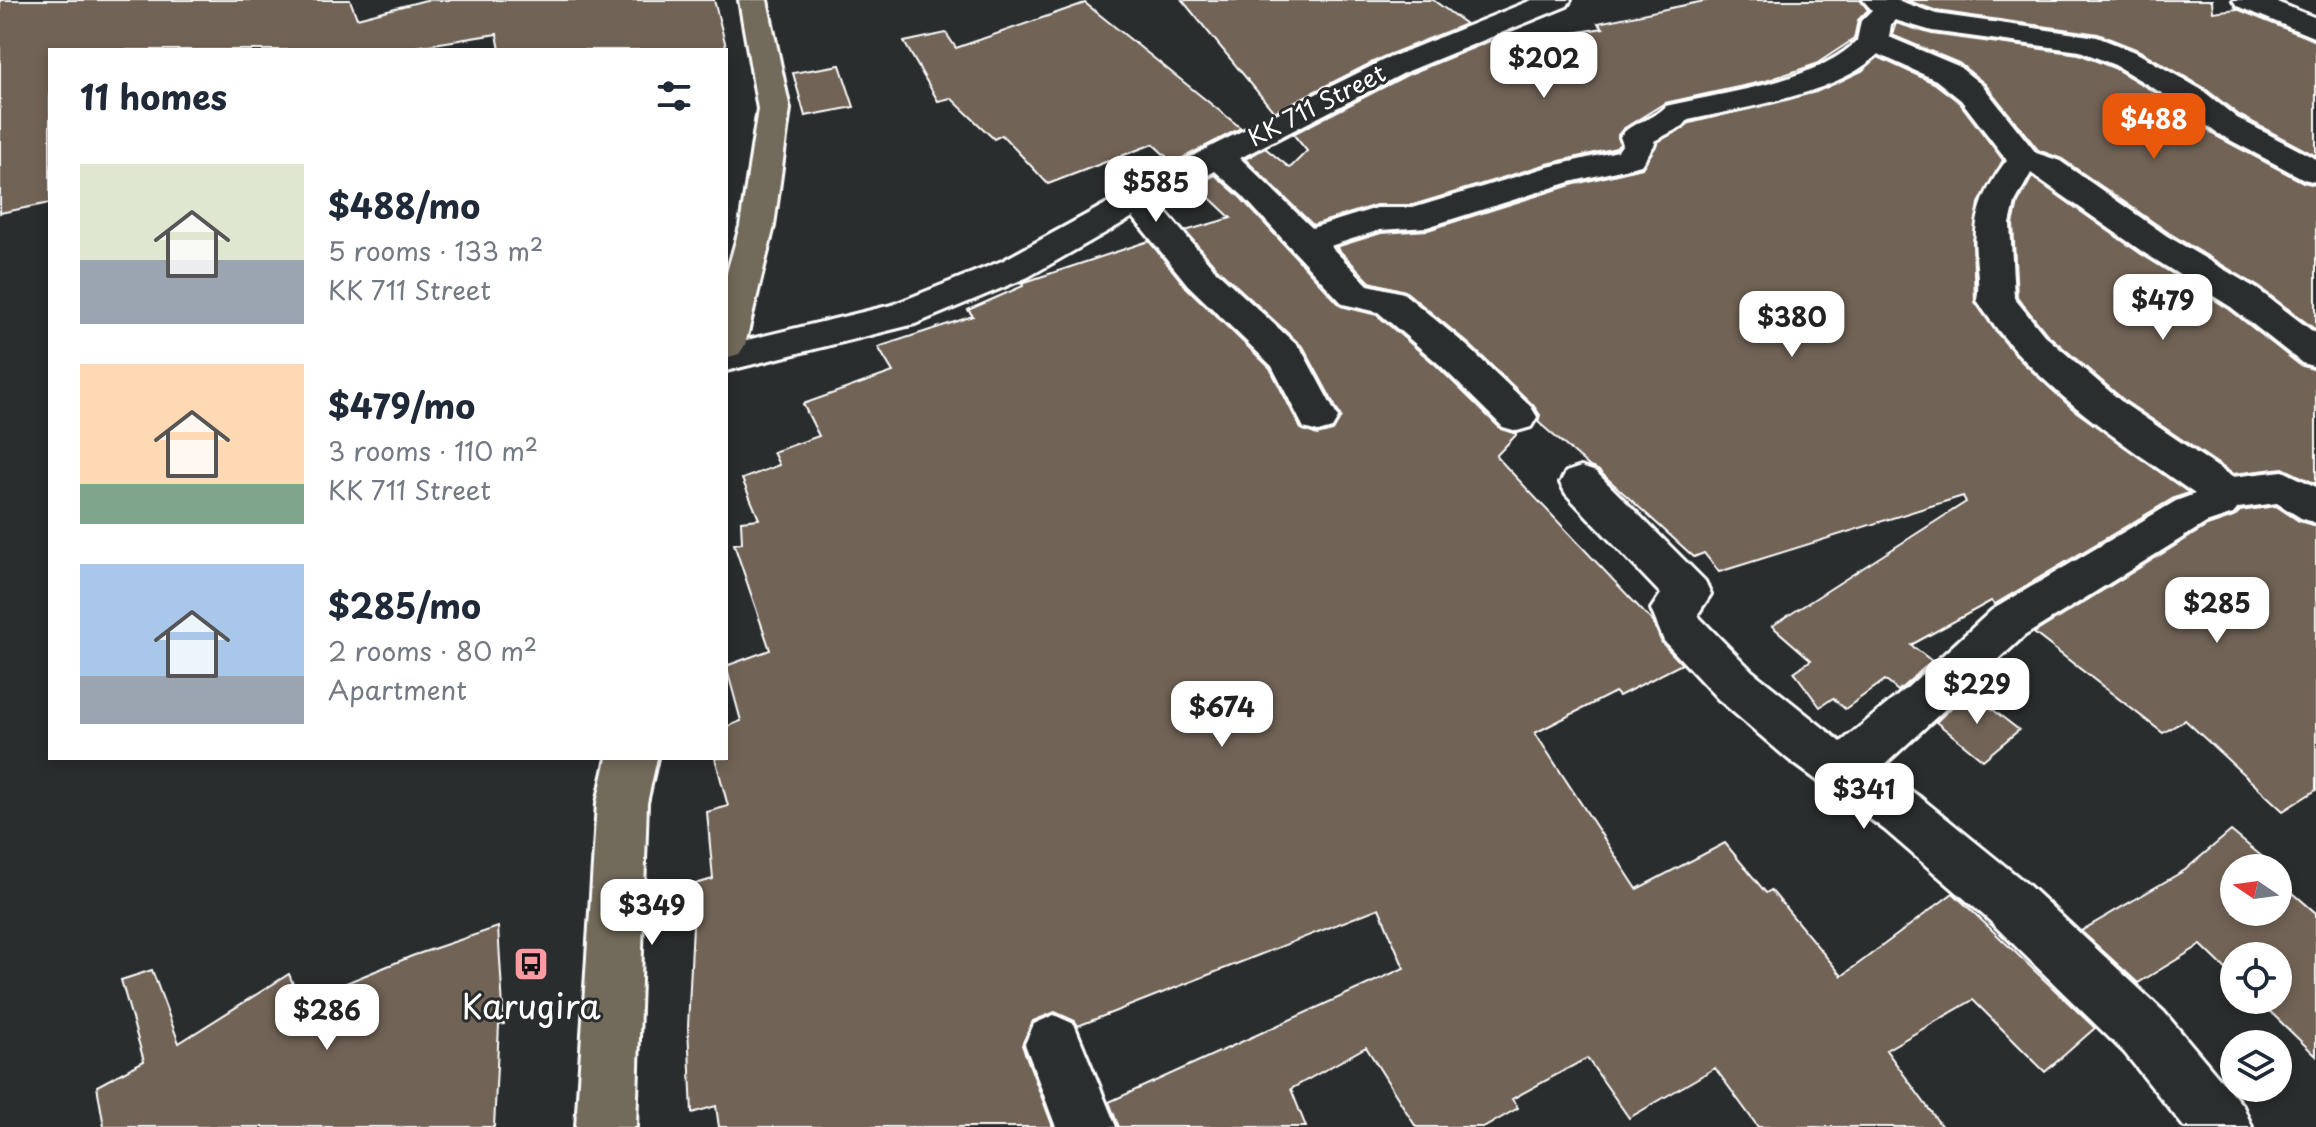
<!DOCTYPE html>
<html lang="en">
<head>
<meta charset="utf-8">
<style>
  :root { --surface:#fff; --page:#f2f2f3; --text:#1f2937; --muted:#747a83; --accent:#ea580c }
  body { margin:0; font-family:"Playpen Sans",sans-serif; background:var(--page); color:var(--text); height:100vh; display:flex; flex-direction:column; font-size:30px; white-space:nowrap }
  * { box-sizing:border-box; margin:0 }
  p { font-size:26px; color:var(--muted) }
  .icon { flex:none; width:44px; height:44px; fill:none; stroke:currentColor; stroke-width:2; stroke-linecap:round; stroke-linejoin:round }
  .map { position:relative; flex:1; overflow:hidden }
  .drawer { position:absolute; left:48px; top:48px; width:680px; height:712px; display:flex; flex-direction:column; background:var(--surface); border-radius:0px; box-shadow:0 4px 12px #0003 }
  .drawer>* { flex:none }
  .needle { width:52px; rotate:283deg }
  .controls { position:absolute; left:2220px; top:854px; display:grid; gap:16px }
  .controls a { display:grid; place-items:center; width:72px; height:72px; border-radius:50%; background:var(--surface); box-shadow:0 4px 12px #0003; font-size:40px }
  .price { position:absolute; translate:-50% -68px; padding:0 18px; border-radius:16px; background:#fff; color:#222; font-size:26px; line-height:52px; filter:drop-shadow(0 2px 4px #0008) }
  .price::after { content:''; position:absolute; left:50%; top:48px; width:24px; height:18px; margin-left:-12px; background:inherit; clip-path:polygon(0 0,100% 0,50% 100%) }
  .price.current { background:var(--accent); color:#fff }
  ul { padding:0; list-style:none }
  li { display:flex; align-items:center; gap:24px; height:200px; padding:0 32px }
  li span { display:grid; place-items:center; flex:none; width:224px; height:160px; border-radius:0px; color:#555 }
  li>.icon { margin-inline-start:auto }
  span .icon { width:96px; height:96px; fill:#fffc; stroke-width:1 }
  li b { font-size:34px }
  h2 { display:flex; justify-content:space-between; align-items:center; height:96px; padding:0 32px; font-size:34px }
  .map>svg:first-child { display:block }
</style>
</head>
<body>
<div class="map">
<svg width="2316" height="1127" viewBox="0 0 2316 1127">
  <rect width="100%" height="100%" fill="#2a2d2e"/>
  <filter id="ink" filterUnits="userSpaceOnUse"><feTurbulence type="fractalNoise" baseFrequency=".0125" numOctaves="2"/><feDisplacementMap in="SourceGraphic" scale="16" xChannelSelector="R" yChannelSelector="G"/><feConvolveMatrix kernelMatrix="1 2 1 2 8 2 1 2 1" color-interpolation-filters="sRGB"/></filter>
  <g filter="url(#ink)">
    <g fill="#716457" stroke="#fff" stroke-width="2">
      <polygon points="0,0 350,0 357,18 426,0 714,0 727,50 500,50 497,34 396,50 50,50 50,203 0,213"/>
      <polygon points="1182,0 1433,0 1466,24 1383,57 1274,112"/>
      <polygon points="1709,0 1860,0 1868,10 1858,20 1854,39 1816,64 1766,81 1665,103 1623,129 1618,135 1620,144 1616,148 1547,164 1413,205 1376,205 1313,225 1245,159 1265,148 1290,168 1307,151 1293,134 1407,75 1490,41 1496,46 1603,28 1598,23"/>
      <polygon points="1906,0 2212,0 2213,12 2237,9 2316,41 2316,156 2239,115 2203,87 2138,50 2098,34 1937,11"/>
      <polygon points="1085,3 1241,128 1173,163 1153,144 1048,184 1002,135 994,139 951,98 938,101 904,42 946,33 956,48"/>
      <polygon points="1896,23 1932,34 2079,54 2114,68 2178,106 2214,135 2303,182 2316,185 2316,330 2259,287 2169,233 2062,159 2038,150 1985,84 1959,63 1892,35"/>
      <polygon points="1878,57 1934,83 1959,102 2003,160 1979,203 1973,242 1975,302 1996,332 2020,360 2074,410 2189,493 2174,498 1995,604 1991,601 1911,645 1932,661 1898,691 1885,680 1845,709 1833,698 1820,707 1794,672 1811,660 1772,626 1966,502 1963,496 1719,572 1704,553 1694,557 1598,470 1590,467 1538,422 1540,415 1533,405 1469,344 1405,291 1370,282 1336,247 1381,233 1428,230 1571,185 1642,168 1658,142 1690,123 1816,92 1862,71"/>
      <polygon points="840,65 854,107 805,116 793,73"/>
      <polygon points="1215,175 1240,197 1341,306 1377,315 1437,366 1501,429 1517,434 1496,456 1653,622 1662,643 1682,664 1619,696 1615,692 1535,733 1637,889 1725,843 1766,893 1771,890 1842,976 1953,893 2095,1028 2045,1072 1973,1000 1886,1050 1942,1127 1758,1127 1715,1068 1629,1118 1587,1058 1512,1099 1518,1108 1485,1127 1416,1127 1366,1047 1291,1089 1306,1127 1119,1127 1109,1102 1404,968 1379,908 1078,1026 1075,1021 1055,1012 1033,1021 1022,1045 1053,1127 719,1127 716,1106 692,1113 688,1027 695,884 713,879 707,812 728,806 715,758 726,758 726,727 741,721 726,666 770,650 734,544 742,543 741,521 759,519 742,479 779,465 773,452 819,436 803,404 893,372 878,347 973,316 968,310 1023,286 1022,283 1149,241 1186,287 1270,368 1301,429 1317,435 1333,431 1341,417 1304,348 1216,267 1185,231 1231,218 1196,185"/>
      <polygon points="2032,177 2141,254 2229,309 2300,365 2316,370 2316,484 2283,468 2233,474 2125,401 2046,333 2017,297 2013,224 2018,203"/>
      <polygon points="2276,506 2299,521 2316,526 2316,790 2283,811 2185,720 2163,733 2034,633 2207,526 2234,517 2240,511"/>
      <polygon points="1969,691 2019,730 1983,760 1936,722"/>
      <polygon points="2231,831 2265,859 2260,864 2265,868 2234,868 2234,912 2278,912 2278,880 2316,913 2316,1056 2258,1000 2278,1000 2278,956 2234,956 2234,977 2201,945 2138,983 2081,931 2185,870"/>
      <polygon points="498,927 504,1024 499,1025 494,1127 104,1127 97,1086 144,1061 121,980 152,970 179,1043 289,974 300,1002 412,956"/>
    </g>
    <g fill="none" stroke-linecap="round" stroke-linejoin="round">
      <g stroke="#fff" stroke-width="6">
        <g id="minor">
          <path d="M1532 0H1571L1567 6 1406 72 1240 158 1312 228 1377 208H1413L1548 167 1618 151 1623 144 1620 137C1631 121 1653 121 1666 106 1724 92 1814 83 1857 41L1861 21 1872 10 1863 0H1897L1936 14 2097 37 2137 53 2202 90 2237 118 2316 159V182L2304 179 2215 132 2180 104 2115 65 2080 51 1932 31 1895 20 1891 24 1889 37 1958 66 1983 86 2036 153 2060 161 2167 236 2257 289 2316 334V367L2302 363 2231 307 2143 252 2031 173 2015 202 2010 224 2014 298 2044 335 2123 403 2232 477 2283 471 2316 487V523L2301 518 2277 503 2238 508 2233 514 2206 523 2024 636 1880 769 1921 798 2027 884 2164 1012 2243 1106 2252 1127H2184L2124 1052 1989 920 1885 830 1788 759 1718 699 1664 641 1651 609 1661 594 1566 494 1560 483 1566 472 1581 467 1596 472 1705 581 1711 594 1698 614 1700 618 1752 671 1841 742 1907 688 1992 610 2176 501 2195 494C2117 439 2029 383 1977 300 1980 284 1977 271 1976 255 1973 218 1984 189 2007 160L1961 100 1936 80 1878 54C1837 95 1744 107 1688 120L1683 126 1654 141 1655 144 1641 165 1570 182 1427 227 1380 230 1330 246 1368 285 1403 293 1467 346 1531 407 1537 417 1531 427 1517 431 1503 427 1439 364 1378 312 1343 304 1242 195 1215 171 1158 203 1214 269 1301 349 1338 418 1332 428 1318 432 1304 428 1272 366 1188 285 1133 217 1028 277 915 324 726 371V345L892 305 1002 261 1206 149 1384 60Z"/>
          <polygon points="2233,0 2272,0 2316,18 2316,38 2237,6"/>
          <polygon points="1054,1015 1074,1024 1116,1127 1056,1127 1025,1044 1034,1024"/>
        </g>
      </g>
      <g stroke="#fff" stroke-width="6">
        <g id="major">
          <polygon points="739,0 767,0 790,109 774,226 745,345 739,354 726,358 726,276 740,226 758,109"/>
          <polygon points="607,758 657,758 647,803 636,1127 576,1127 597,803"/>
        </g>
      </g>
      <use href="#minor" fill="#2a2d2e" fill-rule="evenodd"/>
      <use href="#major" fill="#726b5a" fill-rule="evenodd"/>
    </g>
  </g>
  <defs>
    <g id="bus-square" transform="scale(1.8)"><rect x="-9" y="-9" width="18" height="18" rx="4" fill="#ff9aa2" stroke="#2a2d2e"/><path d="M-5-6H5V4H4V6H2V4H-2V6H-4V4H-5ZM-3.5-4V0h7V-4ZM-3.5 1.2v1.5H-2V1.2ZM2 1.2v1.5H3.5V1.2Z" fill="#111"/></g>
  </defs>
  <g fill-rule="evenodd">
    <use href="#bus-square" x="531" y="964"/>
  </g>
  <g text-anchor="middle" stroke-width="6" stroke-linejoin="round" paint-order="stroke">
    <g font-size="24" fill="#fff" stroke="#2a2d2e">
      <text transform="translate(1317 106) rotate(-27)" y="8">KK 711 Street</text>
    </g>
    <g font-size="34" fill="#fff" stroke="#2a2d2e">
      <text x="531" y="1019">Karugira</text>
    </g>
  </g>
</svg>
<div class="controls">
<a><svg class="needle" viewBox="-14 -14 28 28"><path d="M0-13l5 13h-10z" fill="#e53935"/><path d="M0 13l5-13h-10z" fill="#747a83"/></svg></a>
<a><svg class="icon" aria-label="locate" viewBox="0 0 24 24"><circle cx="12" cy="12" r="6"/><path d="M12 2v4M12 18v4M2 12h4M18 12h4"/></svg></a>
<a><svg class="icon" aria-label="layers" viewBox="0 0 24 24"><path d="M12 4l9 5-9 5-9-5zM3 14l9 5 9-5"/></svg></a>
</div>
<b class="price" style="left:1544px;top:100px">$202</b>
<b class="price current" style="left:2154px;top:161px">$488</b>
<b class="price" style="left:1156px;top:224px">$585</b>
<b class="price" style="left:2163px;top:342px">$479</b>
<b class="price" style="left:1792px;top:359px">$380</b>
<b class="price" style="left:2217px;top:645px">$285</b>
<b class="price" style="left:1977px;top:726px">$229</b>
<b class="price" style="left:1222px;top:749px">$674</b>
<b class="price" style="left:1864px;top:831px">$341</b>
<b class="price" style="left:652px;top:947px">$349</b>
<b class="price" style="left:327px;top:1052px">$286</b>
<section class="drawer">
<h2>11 homes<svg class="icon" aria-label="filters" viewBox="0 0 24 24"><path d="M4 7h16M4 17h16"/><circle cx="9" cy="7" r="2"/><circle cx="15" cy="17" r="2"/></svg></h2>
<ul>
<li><span style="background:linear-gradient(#dfe7d0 60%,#9aa5b1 0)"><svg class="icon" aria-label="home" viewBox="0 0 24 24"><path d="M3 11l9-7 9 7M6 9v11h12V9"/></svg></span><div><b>$488/mo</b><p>5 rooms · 133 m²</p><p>KK 711 Street</p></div></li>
<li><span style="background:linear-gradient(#ffd9b3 75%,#7fa58c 0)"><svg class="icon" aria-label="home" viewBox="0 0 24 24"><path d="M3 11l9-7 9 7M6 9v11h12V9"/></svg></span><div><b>$479/mo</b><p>3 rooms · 110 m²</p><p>KK 711 Street</p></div></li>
<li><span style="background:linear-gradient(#a9c7e8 70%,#9aa5b1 0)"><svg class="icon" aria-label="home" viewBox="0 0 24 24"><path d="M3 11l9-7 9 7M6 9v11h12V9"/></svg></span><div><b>$285/mo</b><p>2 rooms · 80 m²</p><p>Apartment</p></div></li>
</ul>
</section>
</div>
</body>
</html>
